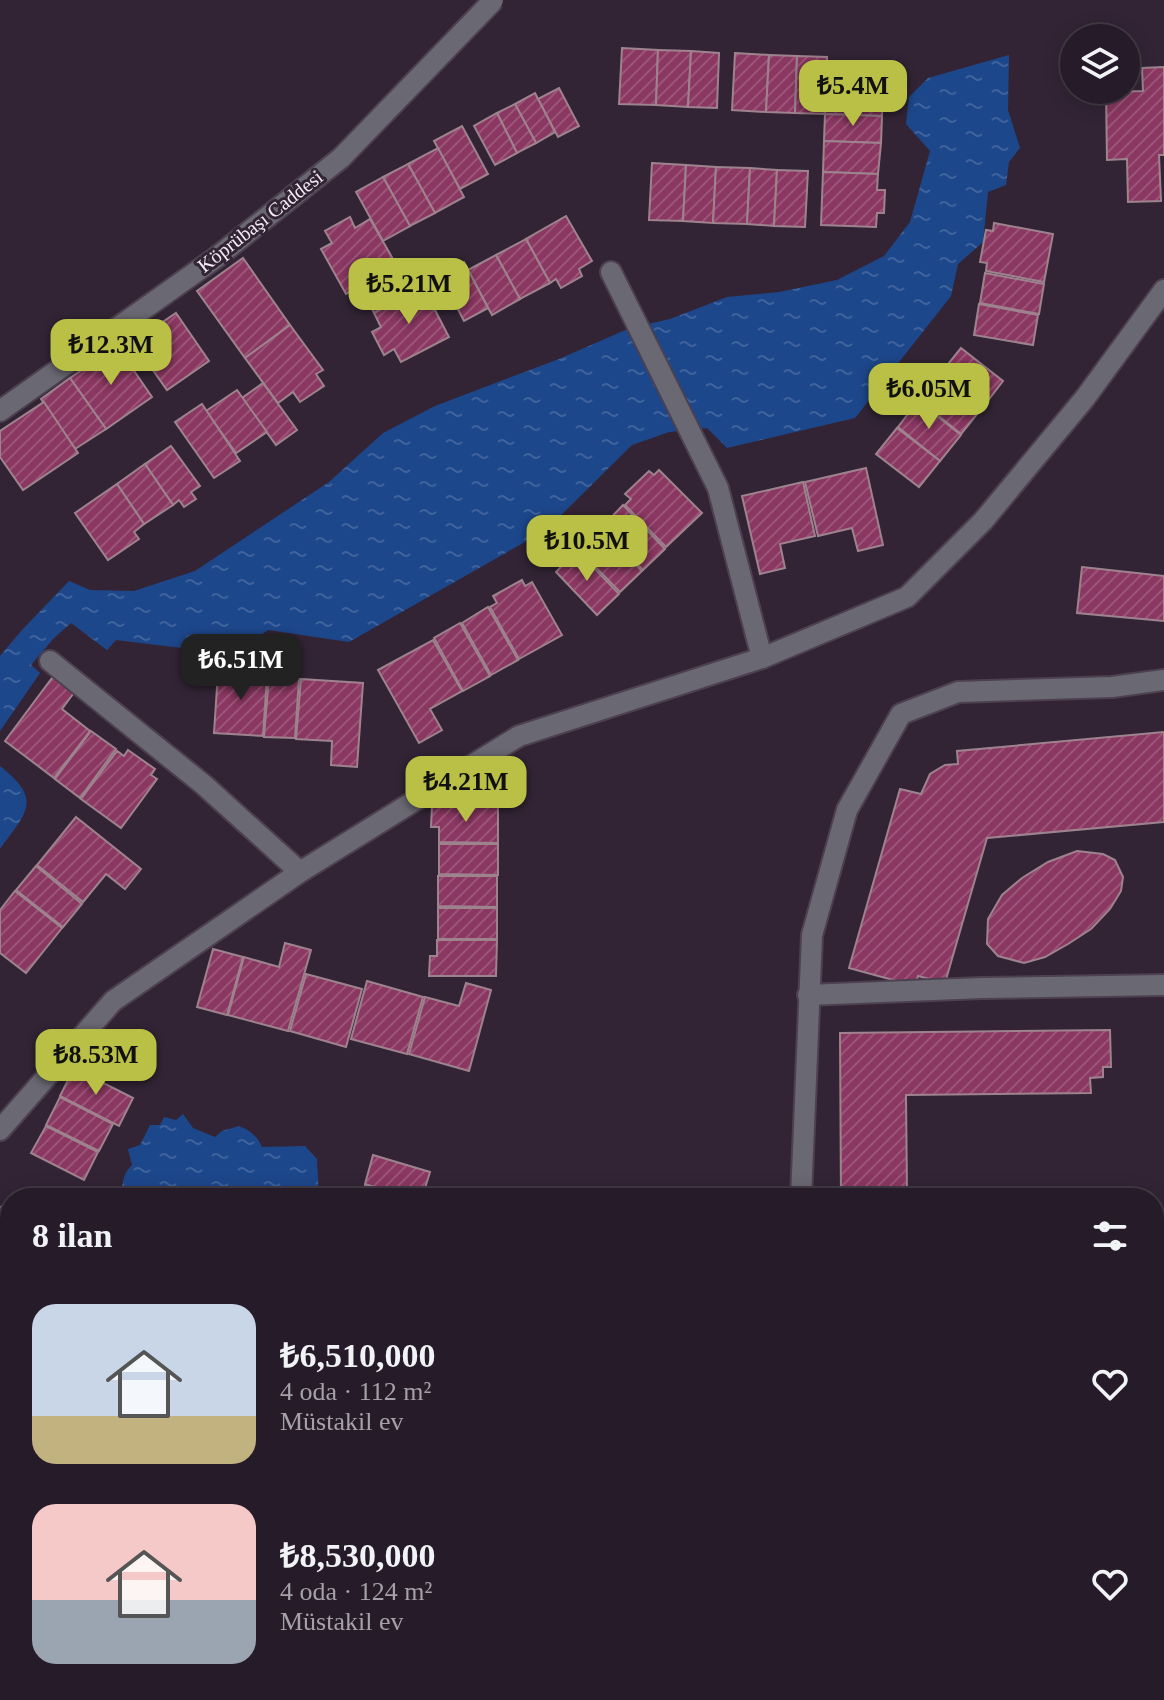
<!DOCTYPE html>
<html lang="tr">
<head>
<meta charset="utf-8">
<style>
  :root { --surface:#261b28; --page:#2e2430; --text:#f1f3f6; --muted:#a4a1a8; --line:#423945; --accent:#bac046 }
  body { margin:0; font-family:Georgia,serif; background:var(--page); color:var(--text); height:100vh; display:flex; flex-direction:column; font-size:30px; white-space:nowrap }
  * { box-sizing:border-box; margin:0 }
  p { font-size:26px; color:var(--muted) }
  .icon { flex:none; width:44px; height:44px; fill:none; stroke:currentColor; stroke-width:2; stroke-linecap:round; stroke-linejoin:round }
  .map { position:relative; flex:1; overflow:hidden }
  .details { position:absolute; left:0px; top:1188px; width:1164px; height:512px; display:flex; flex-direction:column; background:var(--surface); border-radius:32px 32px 0 0; box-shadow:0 4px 20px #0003,0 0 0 2px var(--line) }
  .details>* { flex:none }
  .tools { position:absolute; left:1060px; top:24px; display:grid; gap:16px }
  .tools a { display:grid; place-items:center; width:80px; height:80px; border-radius:50%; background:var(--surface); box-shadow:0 4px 20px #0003,0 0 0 2px var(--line); font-size:40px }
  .price { position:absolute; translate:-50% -68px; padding:0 18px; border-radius:16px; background:var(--accent); color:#111; font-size:26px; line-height:52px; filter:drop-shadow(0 2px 4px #0008) }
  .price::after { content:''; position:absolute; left:50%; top:48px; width:24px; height:18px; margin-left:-12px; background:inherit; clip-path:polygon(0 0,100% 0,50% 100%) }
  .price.selected { background:#222; color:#fff }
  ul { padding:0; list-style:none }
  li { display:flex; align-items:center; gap:24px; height:200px; padding:0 32px }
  li span { display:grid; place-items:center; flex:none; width:224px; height:160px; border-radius:24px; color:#555 }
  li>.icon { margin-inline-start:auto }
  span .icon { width:96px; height:96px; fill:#fffc; stroke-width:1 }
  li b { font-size:34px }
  h2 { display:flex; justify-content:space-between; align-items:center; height:96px; padding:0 32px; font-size:34px }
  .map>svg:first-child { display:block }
</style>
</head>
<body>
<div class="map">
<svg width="1164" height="1700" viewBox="0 0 1164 1700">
  <defs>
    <pattern id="water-ripples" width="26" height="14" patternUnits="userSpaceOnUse" patternTransform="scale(2)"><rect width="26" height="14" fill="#1d478b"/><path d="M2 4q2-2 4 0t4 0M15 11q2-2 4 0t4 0" fill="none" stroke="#3e629c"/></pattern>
    <pattern id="building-hatch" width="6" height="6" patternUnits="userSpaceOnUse" patternTransform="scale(2)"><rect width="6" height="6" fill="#8a3761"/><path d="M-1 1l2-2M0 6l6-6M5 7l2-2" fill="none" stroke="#9b5478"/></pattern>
  </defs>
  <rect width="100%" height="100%" fill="#322435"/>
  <g fill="url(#water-ripples)">
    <polygon points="1009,55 1008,110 1020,148 1009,162 1006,185 988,192 983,242 958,264 951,296 855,418 727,448 707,428 669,432 632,445 546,530 349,642 268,630 234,653 196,650 193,658 182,656 182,648 116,640 107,650 71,623 54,638 31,665 40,673 0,731 0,656 22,630 69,581 90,590 134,591 195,571 329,482 383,433 435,406 559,359 630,328 670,319 727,297 779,292 837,280 884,256 910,222 930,151 906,124 909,97 928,78"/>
    <path d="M0 766C43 800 27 812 0 849Z"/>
    <path d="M183 1114 193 1128 215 1137 222 1131 239 1126C250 1130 257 1136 262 1147L305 1146 317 1159C317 1175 321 1182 315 1198H120L119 1193C126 1181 120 1177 132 1165L128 1149 140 1145 150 1125H160L164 1117 176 1120Z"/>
  </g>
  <g fill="url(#building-hatch)" stroke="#9e838e" stroke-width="2">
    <polygon points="622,48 658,50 656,105 619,104"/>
    <polygon points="658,50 691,51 688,107 656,105"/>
    <polygon points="691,51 719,53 717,108 688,107"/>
    <polygon points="735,53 769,55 766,112 732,110"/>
    <polygon points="769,55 797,56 795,113 766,112"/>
    <polygon points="797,56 827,57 825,114 795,113"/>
    <polygon points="1164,67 1164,155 1159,155 1161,201 1128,202 1127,159 1107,160 1106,92 1143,91 1142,68"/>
    <polygon points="843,80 869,80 869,91 883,91 882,116 825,114 826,89 842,90"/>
    <polygon points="559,88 579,126 558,137 538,99"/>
    <polygon points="535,93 555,132 536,143 515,104"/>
    <polygon points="515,104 536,143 517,153 497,113"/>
    <polygon points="497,113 517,153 495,165 474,126"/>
    <polygon points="825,114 882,116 881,143 824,141"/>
    <polygon points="462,126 488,174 460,189 434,141"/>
    <polygon points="824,141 881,143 878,174 823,172"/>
    <polygon points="438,148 464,197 435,213 408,164"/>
    <polygon points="652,163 686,165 683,221 649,220"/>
    <polygon points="408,164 435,213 410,226 383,177"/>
    <polygon points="686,165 716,167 713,223 683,221"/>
    <polygon points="716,167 750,168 747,224 713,223"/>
    <polygon points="750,168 777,170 774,226 747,224"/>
    <polygon points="777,170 808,171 805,227 774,226"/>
    <polygon points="823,172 878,174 877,190 885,190 884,213 877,213 876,227 821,225"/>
    <polygon points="383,177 410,226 383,241 356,192"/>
    <polygon points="566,216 592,261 579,269 582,276 561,288 556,279 550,283 526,239"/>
    <polygon points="350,217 355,228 370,219 397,266 346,294 321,249 332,243 325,231"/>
    <polygon points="994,223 1053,234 1044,282 986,271 987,263 980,262 986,230 993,231"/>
    <polygon points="526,239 550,283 520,299 496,255"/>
    <polygon points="496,255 520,299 492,315 468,270"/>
    <polygon points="243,258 290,325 245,358 197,291"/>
    <polygon points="408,260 423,287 374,313 360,286"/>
    <polygon points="464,262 488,308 464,321 440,275"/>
    <polygon points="985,273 1044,284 1039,314 980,303"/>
    <polygon points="423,287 449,337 401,362 394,349 384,355 372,332 381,327 374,313"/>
    <polygon points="979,304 1038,315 1033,345 974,335"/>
    <polygon points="176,313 209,361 167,390 133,342"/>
    <polygon points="290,325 323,370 316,374 324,386 300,402 293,392 278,403 245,358"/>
    <polygon points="117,346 152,397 106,429 70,378"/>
    <polygon points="961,348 1003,381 983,407 940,374"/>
    <polygon points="940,375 982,408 961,434 919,400"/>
    <polygon points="70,378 106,429 75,449 41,399"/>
    <polygon points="263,383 297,430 276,445 242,398"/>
    <polygon points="237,390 267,432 236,453 206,411"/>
    <polygon points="918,401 961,435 940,461 898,427"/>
    <polygon points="44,402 78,453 23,490 0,457 0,431"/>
    <polygon points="202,404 240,461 214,478 175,422"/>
    <polygon points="897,428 940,461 919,487 876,454"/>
    <polygon points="171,446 200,486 191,492 196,499 184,507 179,500 173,505 145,464"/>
    <polygon points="145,464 173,505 144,524 117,484"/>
    <polygon points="866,468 883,545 858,551 852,528 818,536 805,482"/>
    <polygon points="659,470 702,513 666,547 625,505 631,499 625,494 649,471 654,475"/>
    <polygon points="803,482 815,536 780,544 785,568 760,574 742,496"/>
    <polygon points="117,484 144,524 134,532 139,539 108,560 75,513"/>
    <polygon points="623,505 665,549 643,570 602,527"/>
    <polygon points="600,528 642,571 620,592 578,549"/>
    <polygon points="577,550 619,594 597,615 556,572"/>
    <polygon points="1082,567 1164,576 1164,621 1077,613"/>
    <polygon points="522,580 525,586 532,582 562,635 519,659 490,607 497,603 493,596"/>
    <polygon points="488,607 518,660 491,675 462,623"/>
    <polygon points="460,623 490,676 463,691 434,638"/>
    <polygon points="433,640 462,691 430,709 442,730 419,743 378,670"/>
    <polygon points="227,667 260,669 259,676 267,677 263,736 214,733 218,672 226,673"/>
    <polygon points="55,674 76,690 62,709 90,731 54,778 5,741"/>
    <polygon points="269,676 299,679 295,738 264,737"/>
    <polygon points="301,679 363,683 357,767 331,765 332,741 296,739"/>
    <polygon points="91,731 116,749 80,798 55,779"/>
    <polygon points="1164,732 1164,822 987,838 945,983 918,976 915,986 849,968 900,789 921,794 930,774 945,765 958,764 957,751"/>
    <polygon points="128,750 155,769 151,775 157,779 121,828 81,799 117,751 124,756"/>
    <polygon points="432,806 498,807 498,843 439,842 439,827 431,827"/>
    <polygon points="76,817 141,869 125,889 106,874 83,902 37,865"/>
    <polygon points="439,844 498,844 498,875 439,874"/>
    <polygon points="1077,851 1103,854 1115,860 1123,877 1121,891 1110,909 1091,929 1068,944 1045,957 1024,963 998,956 987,944 988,919 1002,895 1022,878 1048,862"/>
    <polygon points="36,866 82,904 63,927 16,890"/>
    <polygon points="438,876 497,876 497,907 438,906"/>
    <polygon points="15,891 62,928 26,973 0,953 0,910"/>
    <rect x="438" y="908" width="59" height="31"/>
    <polygon points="437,940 497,940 496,976 429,976 430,956 437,956"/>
    <polygon points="285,943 311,950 288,1031 228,1015 244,957 279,967"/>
    <polygon points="213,949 243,957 227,1015 197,1007"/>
    <polygon points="306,974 362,989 346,1047 290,1031"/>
    <polygon points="367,981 423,997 407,1054 351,1039"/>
    <polygon points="466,983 491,990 469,1071 409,1054 425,997 459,1006"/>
    <polygon points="1110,1030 1111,1067 1103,1067 1103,1077 1090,1078 1091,1093 906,1095 907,1192 946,1192 946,1198 841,1198 840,1033"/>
    <polygon points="74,1068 133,1098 119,1126 60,1096"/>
    <polygon points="60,1097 113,1124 99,1151 46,1125"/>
    <polygon points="46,1126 98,1152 84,1180 31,1153"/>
    <polygon points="373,1155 430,1172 422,1198 410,1198 365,1184"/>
    <polygon points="365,1186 405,1198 361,1198"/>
    <polygon points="10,1205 10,1231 1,1233 0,1207"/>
    <polygon points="0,1500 10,1502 10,1652 0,1621"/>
    <polygon points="22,1690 120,1690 124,1700 26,1700"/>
    <polygon points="205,1690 312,1690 311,1700 203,1700"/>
  </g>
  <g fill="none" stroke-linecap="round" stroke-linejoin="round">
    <g stroke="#4d4050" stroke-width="24">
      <g id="minor">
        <polyline points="611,272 718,488 762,658"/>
        <polyline points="0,411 217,257 341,158 490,4"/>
        <polyline points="50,661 204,785 300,872"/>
        <polyline points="808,995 982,988 1164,985"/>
        <polyline points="0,1130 113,1001 300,872 519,736 762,658 907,597 983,521 1085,398 1164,290"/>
        <polyline points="801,1198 812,935 847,810 901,714 958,692 1112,687 1164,680"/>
        <polyline points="0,1365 10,1371"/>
        <polyline points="362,1700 363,1690"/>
      </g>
    </g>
    <g stroke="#4d4050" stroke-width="24">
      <g id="major">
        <polyline points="0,1464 10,1466"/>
        <polyline points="1154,1515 1164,1515"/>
      </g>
    </g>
    <use href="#minor" stroke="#6a6973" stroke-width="20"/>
    <use href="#major" stroke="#a9a7bd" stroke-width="20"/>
    <g stroke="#4d4050" stroke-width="24" stroke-linecap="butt">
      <polyline id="minor-bridge" points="490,4 493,0"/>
    </g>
    <use href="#minor-bridge" stroke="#6a6973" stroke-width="20"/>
  </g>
  <g text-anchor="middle" stroke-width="6" stroke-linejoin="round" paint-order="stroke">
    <g font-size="20" fill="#f4ebf6" stroke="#322435">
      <text transform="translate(260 221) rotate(-38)" y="7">Köprübaşı Caddesi</text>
    </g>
  </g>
</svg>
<div class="tools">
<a><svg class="icon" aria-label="layers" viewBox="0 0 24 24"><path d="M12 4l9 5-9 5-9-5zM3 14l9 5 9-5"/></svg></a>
</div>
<b class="price" style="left:853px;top:128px">₺5.4M</b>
<b class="price" style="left:409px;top:326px">₺5.21M</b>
<b class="price" style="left:111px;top:387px">₺12.3M</b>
<b class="price" style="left:929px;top:431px">₺6.05M</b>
<b class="price" style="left:587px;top:583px">₺10.5M</b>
<b class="price selected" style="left:241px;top:702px">₺6.51M</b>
<b class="price" style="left:466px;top:824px">₺4.21M</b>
<b class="price" style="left:96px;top:1097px">₺8.53M</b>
<section class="details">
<h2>8 ilan<svg class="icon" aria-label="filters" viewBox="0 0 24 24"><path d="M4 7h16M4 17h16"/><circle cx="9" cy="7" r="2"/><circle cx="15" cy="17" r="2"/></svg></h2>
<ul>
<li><span style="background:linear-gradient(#c9d6e8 70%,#c2b280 0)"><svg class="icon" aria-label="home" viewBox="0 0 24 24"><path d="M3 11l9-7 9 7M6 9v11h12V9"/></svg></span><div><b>₺6,510,000</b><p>4 oda · 112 m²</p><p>Müstakil ev</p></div><svg class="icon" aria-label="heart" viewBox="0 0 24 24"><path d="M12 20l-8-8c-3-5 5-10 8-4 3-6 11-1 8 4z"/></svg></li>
<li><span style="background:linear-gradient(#f6c9c9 60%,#9aa5b1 0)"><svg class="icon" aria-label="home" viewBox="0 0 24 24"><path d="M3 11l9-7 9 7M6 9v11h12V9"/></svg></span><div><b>₺8,530,000</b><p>4 oda · 124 m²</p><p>Müstakil ev</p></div><svg class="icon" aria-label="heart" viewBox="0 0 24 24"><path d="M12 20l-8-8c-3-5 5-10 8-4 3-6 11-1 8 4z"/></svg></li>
</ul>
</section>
</div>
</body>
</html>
